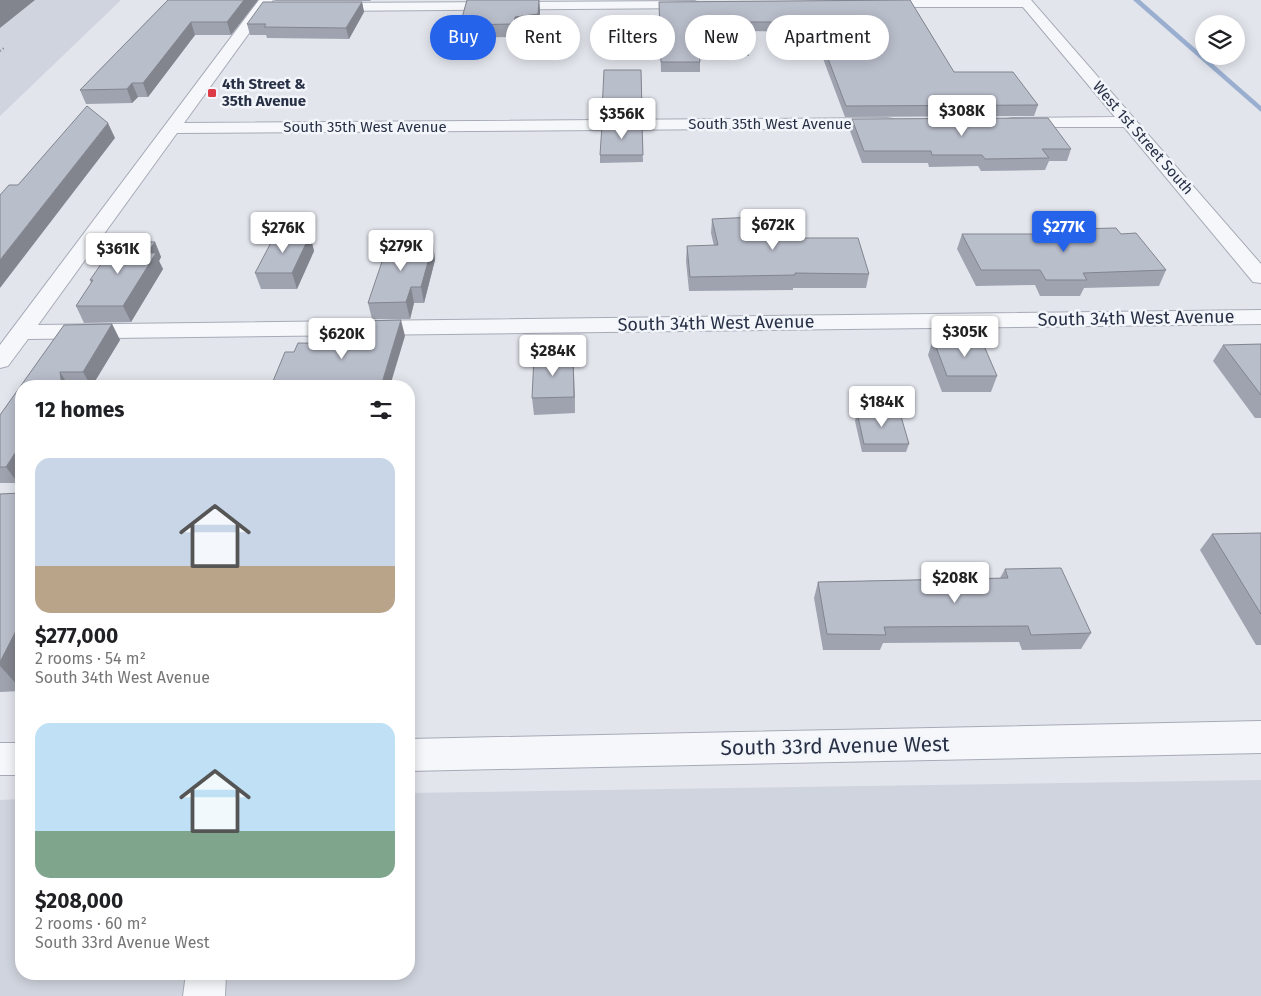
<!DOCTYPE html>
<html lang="en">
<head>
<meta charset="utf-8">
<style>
  :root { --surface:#fff; --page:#f6f6f6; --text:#202124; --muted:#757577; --accent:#2563eb }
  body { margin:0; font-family:"Fira Sans",sans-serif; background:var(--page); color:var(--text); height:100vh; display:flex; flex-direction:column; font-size:19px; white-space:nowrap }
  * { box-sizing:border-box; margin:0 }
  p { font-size:16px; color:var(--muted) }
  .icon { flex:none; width:28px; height:28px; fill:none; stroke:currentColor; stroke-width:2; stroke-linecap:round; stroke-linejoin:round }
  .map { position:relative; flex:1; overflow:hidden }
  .details { position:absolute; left:15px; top:380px; width:400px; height:600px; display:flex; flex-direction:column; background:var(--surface); border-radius:20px; box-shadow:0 2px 12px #0003 }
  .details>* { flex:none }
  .top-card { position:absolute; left:430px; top:15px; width:475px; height:45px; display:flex; gap:10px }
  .fabs { position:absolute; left:1195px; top:15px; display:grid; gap:10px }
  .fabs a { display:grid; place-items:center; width:50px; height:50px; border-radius:50%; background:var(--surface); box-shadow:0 2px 12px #0003; font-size:25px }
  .price { position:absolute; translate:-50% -42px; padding:0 11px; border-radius:5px; background:#fff; color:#222; font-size:16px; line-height:32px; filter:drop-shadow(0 1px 2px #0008) }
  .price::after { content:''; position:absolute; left:50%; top:30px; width:15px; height:11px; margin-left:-8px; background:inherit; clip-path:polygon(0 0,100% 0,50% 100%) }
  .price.selected { background:var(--accent); color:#fff }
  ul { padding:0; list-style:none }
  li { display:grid; align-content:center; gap:10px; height:265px; padding:0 20px }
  li span { display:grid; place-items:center; height:155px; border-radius:15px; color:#555 }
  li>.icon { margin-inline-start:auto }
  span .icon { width:90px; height:90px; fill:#fffc; stroke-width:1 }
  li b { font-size:21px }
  h2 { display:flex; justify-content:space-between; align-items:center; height:60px; padding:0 20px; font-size:21px }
  .pill { padding:0 18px; border-radius:22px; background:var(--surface); box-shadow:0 2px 12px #0003; font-size:18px; line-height:45px }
  .pill.selected { background:var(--accent); color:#fff }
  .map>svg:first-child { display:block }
</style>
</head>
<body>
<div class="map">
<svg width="1261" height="996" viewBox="0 0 1261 996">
  <rect width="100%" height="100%" fill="#e2e5ec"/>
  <g fill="#d0d4de">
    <polygon points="0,0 121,0 0,116"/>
    <polygon points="1261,780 1261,996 0,996 0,800 21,799 21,974 409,974 409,793"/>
  </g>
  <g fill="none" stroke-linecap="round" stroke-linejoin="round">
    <polygon fill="#9aafd0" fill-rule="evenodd" points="1133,0 1140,0 1261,106 1261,112"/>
    <g stroke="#a6abb7" stroke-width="2">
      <g id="minor">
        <polygon points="259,0 273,0 184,123 887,118 893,119 895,123 893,127 887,128 177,133 38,325 1261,310 1261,324 28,339 8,366 0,368 0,345"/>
        <polygon points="875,0 1031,0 1261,264 1261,283 1253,282 1124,127 1007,127 1005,123 1007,119 1013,118 1115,117 1023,7 870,7 868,4"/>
        <polygon points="695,1 702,5 700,8 325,11 318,7 325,3"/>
        <polygon points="1261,721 1261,753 409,771 409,739"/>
        <rect x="0" y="743" width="21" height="32"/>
        <polygon points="186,974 226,974 225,996 183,996"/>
      </g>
    </g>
    <use href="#minor" fill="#f6f7fa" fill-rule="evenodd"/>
    <polyline stroke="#7a8398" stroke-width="2" stroke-dasharray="1 2.5" stroke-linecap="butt" points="0,51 4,48"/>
  </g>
  <g fill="#9fa3af">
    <polygon points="168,0 258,0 231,35 195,35 148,97 138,97 132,103 86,104 80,90"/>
    <polygon points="274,0 371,0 370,1 275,1"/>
    <polygon points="467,0 540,0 539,0 540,11 539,27 516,30 515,37 461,38 460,25"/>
    <polygon points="910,0 954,72 1038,105 1034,116 845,117 813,32 745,31 749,46 749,56 700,57 700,72 661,72 659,2"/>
    <polygon points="362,2 364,12 349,39 267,38 266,35 250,35 247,24"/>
    <polygon points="641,70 642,118 602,118 602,111"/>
    <polygon points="852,119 1071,149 1067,161 1049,161 1045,170 981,171 978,166 929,167 928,163 862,163 850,131"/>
    <polygon points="642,124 643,162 600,163 600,155"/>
    <polygon points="712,219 803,238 869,274 866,288 793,288 793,290 689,291 686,261 687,246 714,246 711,233"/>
    <polygon points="1073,229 1121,234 1166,270 1159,286 1084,288 1080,296 1040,296 1035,285 976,286 957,249 962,234 1071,234"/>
    <polygon points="310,235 314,251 297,289 261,289 255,273"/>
    <polygon points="155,242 161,257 159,261 163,269 131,322 84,323 76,306 91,283 90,280"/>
    <polygon points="433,244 435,260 424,303 414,303 410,319 372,319 368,303"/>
    <polygon points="112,324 120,340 92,386 21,386 21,477 18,483 0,483 0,415 64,325"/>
    <polygon points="933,339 997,376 991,392 942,392 928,355"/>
    <polygon points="1261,344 1261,418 1255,418 1213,361 1223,345"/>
    <polygon points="573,356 575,413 534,415 532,398"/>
    <polygon points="857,412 909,444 906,452 862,452 855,421"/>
    <polygon points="21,493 21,691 0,692 0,494"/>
    <polygon points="1261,533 1261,645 1256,645 1200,550 1212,534"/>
    <polygon points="1005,569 1091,633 1081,649 1022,650 1019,642 883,643 880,650 823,650 814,598 818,582 1000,578"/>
  </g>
  <g fill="#82858e">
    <polygon points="0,0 35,0 0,28"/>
    <polygon points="244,0 258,0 231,35 227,22"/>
    <polygon points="539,0 540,11 539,27 516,30 515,37 514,24 515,17"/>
    <polygon points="362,2 364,12 349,39 346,28"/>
    <polygon points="191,22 195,35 148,97 143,83"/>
    <polygon points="132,83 138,97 132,103 127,89"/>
    <polygon points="108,123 115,138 0,288 0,260"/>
    <polygon points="310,235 314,251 297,289 292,273"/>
    <polygon points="155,242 161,257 159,261 163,269 131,322 123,306 147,253"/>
    <polygon points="433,244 435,260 424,303 421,287"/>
    <polygon points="411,287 414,303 410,319 406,302"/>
    <polygon points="401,320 405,336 390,386 381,386"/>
    <polygon points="112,324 120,340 92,386 91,386 83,372"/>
    <polygon points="573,356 574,373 575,413 574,397"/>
    <polygon points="60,372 69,386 62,386"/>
    <polygon points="21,444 21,477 18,483 6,467"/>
    <polygon points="21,621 21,689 0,666 0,662"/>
  </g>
  <g fill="#b9becb" stroke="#82858e">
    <polygon points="168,0 244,0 227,22 191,22 143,83 132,83 127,89 80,90"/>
    <polygon points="467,0 539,0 538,14 515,17 514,24 460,25"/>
    <polygon points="910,0 954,72 1013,72 1038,105 846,106 814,22 742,22 749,46 698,47 700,62 661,62 659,2"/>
    <polygon points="263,2 362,2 346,28 264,27 266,24 247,24"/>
    <polygon points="604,70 641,70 642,111 602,111"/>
    <polygon points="87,106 108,123 0,260 0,195 9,185 18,185"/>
    <polygon points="1048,118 1071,149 1042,149 1049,158 985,159 982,155 932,155 931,151 864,151 852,119"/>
    <polygon points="642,124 643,155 600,155 602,125"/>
    <polygon points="796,215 803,238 858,238 869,274 795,273 795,275 690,277 687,246 718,245 712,219"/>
    <polygon points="1116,228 1121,234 1136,233 1166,270 1083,273 1087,280 1046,280 1040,270 981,270 962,234 1077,234 1073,229"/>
    <polygon points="275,235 310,235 292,273 255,273"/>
    <polygon points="117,241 155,242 147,253 156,253 123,306 76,306 93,280 90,280"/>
    <polygon points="388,244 433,244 421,287 411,287 406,302 368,303"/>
    <polygon points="401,320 381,386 271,386 285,352 294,352 298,343 354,344 362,321"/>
    <polygon points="112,324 83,372 60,372 62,386 21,386 21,444 6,467 0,467 0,415 64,325"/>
    <polygon points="933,339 981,339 997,376 947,376"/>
    <polygon points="1261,344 1261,395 1223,345"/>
    <polygon points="573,356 574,397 532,398 534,357"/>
    <polygon points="857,412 900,413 909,444 864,444"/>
    <polygon points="21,493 21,621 0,662 0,494"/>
    <polygon points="1261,533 1261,614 1212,534"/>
    <polygon points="1061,568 1091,633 1031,635 1028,626 884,627 886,635 827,634 818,582 1008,578 1005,569"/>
  </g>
  <rect fill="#dd3b46" stroke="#f2f5f9" stroke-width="2" x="207" y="88" width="10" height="10" rx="2.5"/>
  <g text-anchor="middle" stroke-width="5" stroke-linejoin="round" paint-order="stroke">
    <g font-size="15" font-weight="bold" fill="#283046" stroke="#f2f5f9" text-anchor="start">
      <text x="222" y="89">4th Street &amp;<tspan x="222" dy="17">35th Avenue</tspan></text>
    </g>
    <g font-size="15" fill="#283046" stroke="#f2f5f9">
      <text x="770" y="129">South 35th West Avenue</text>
      <text x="365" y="132">South 35th West Avenue</text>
      <text transform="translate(1143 138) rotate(49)" y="5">West 1st Street South</text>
    </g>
    <g font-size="18" fill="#283046" stroke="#f2f5f9">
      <text transform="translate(1136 318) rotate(-1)" y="6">South 34th West Avenue</text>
      <text transform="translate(716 323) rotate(-1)" y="6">South 34th West Avenue</text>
    </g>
    <g font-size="21" fill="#283046" stroke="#f2f5f9">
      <text transform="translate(835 746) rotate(-1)" y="7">South 33rd Avenue West</text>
    </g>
  </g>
</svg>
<div class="fabs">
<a><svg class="icon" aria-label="layers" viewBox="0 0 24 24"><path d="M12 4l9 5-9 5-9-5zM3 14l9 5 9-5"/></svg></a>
</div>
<b class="price" style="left:962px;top:137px">$308K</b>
<b class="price" style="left:622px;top:140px">$356K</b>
<b class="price" style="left:773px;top:251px">$672K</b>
<b class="price selected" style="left:1064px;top:253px">$277K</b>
<b class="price" style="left:283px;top:254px">$276K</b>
<b class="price" style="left:401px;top:272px">$279K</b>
<b class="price" style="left:118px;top:275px">$361K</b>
<b class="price" style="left:965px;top:358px">$305K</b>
<b class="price" style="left:342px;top:360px">$620K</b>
<b class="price" style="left:553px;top:377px">$284K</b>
<b class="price" style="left:882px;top:428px">$184K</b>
<b class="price" style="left:955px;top:604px">$208K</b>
<div class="top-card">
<a class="pill selected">Buy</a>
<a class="pill">Rent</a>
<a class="pill">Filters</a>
<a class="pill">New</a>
<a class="pill">Apartment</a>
</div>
<section class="details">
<h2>12 homes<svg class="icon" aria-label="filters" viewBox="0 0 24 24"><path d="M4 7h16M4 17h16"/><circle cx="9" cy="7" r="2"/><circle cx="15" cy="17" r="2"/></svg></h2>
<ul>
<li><span style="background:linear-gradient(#c9d6e8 70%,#b9a48a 0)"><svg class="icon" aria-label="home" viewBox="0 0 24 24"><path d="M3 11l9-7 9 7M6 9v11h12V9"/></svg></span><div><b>$277,000</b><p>2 rooms · 54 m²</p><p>South 34th West Avenue</p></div></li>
<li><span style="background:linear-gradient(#bfe0f5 70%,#7fa58c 0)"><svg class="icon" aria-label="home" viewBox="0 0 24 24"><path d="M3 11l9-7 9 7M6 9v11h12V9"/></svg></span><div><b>$208,000</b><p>2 rooms · 60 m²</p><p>South 33rd Avenue West</p></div></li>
</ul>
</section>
</div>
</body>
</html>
